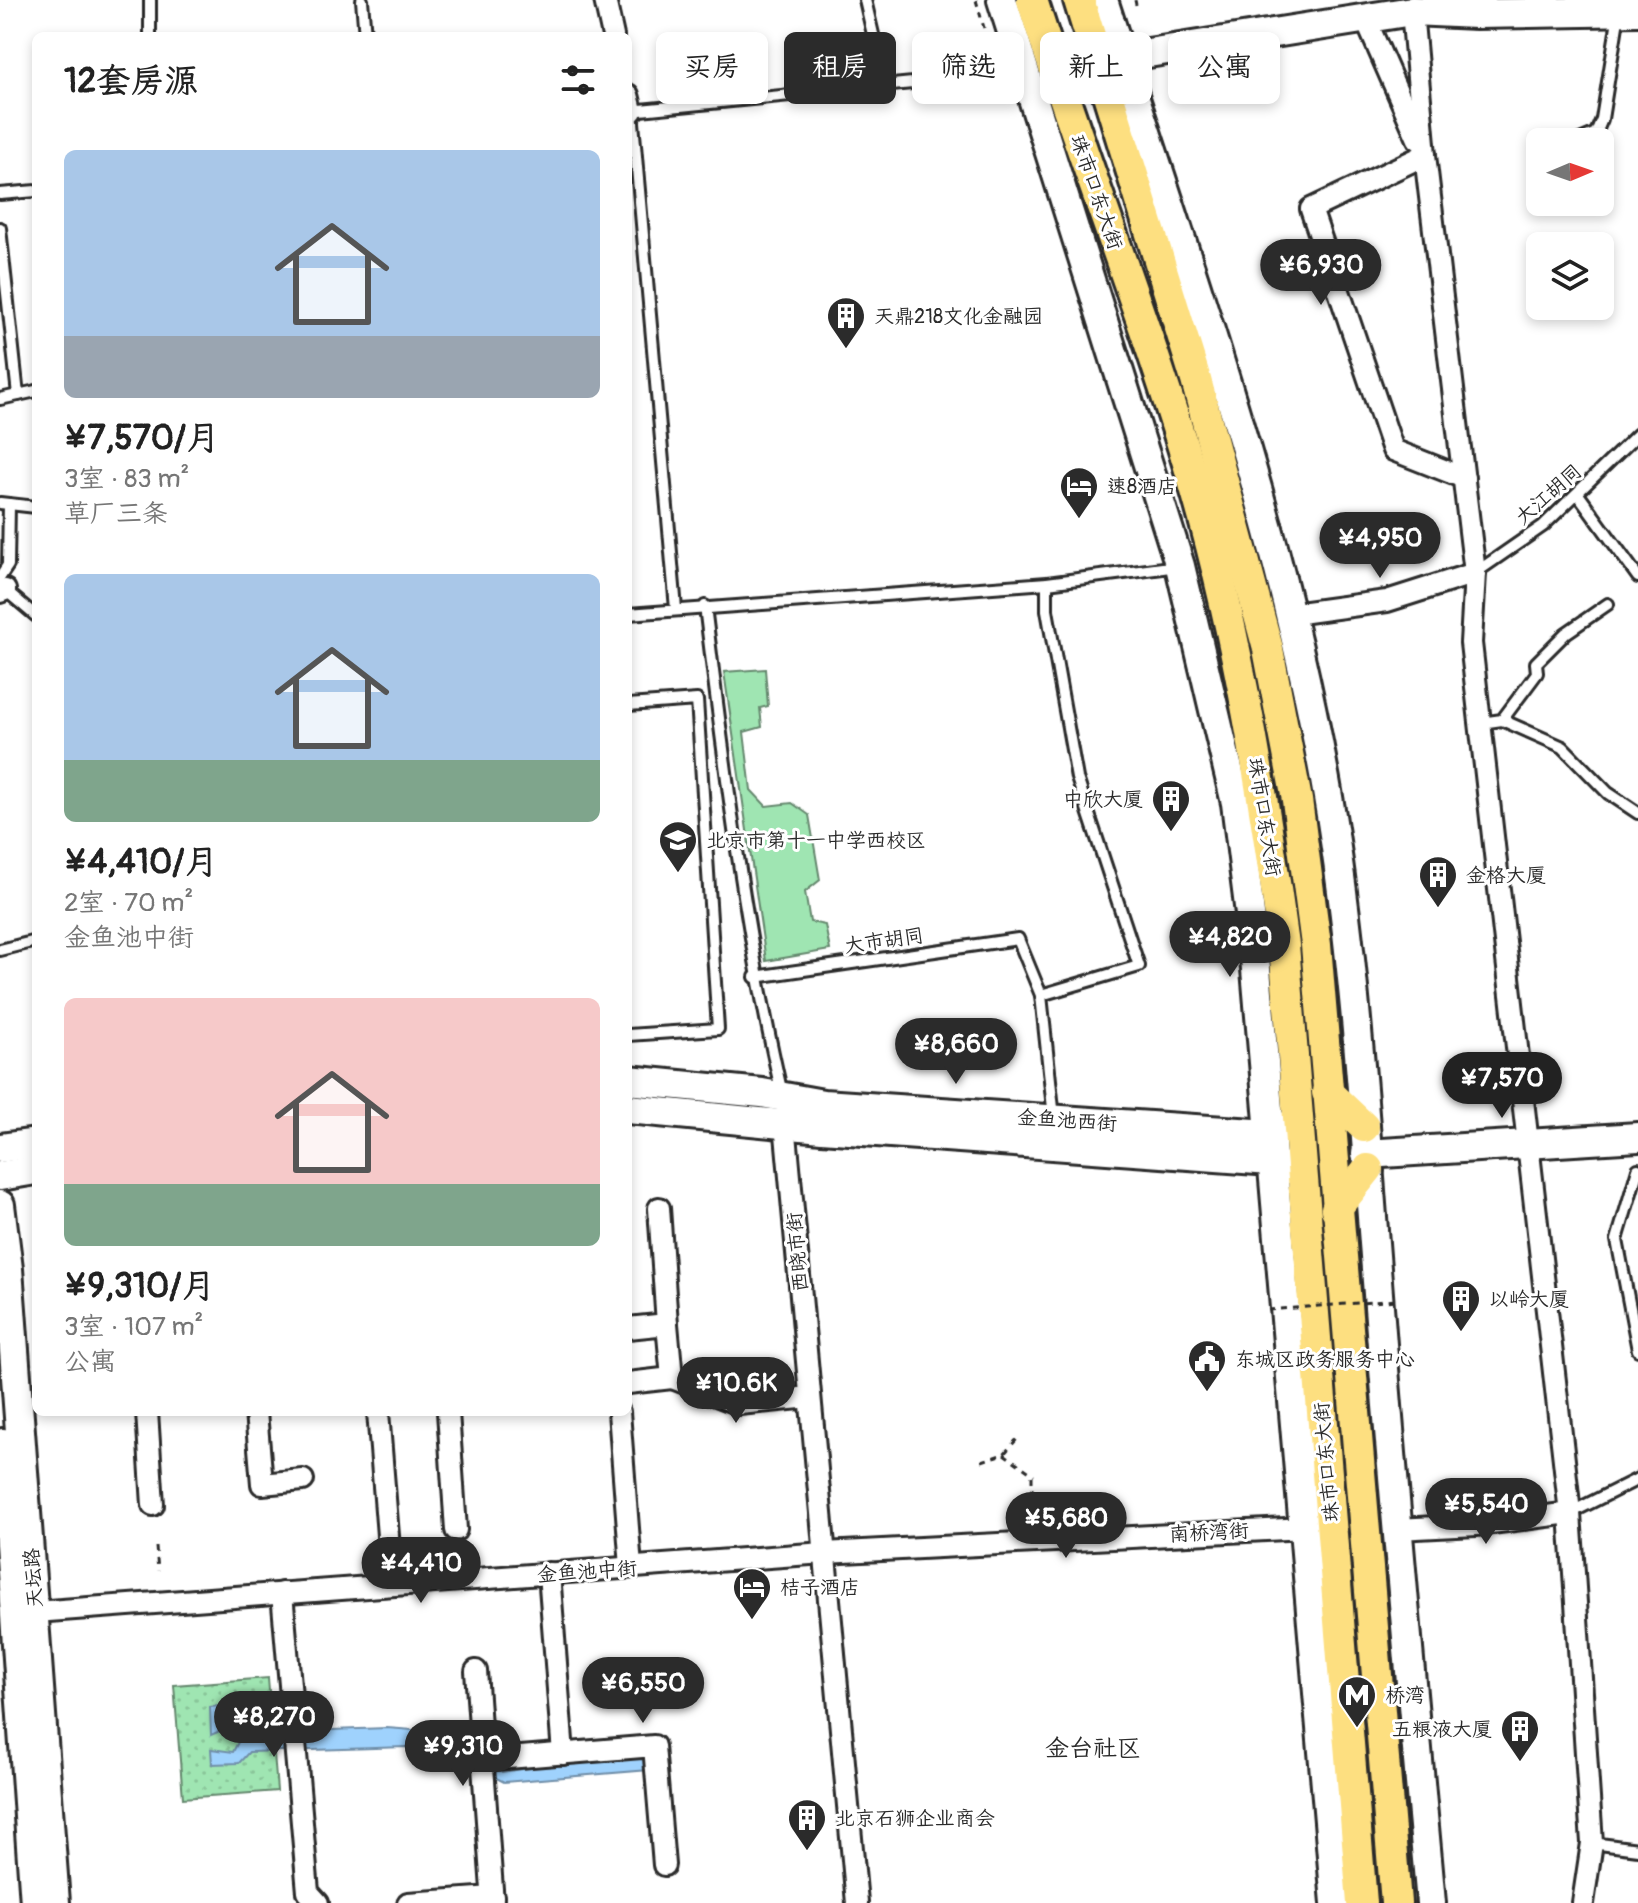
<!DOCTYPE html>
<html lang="zh">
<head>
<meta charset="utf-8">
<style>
  :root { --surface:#fff; --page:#f2f2f2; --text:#222; --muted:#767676; --accent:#2b2b2b }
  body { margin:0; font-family:Pangolin,"LXGW WenKai TC",sans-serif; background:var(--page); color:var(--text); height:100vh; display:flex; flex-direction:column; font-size:30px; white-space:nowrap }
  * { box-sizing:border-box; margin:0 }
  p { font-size:26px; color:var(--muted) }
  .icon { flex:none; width:44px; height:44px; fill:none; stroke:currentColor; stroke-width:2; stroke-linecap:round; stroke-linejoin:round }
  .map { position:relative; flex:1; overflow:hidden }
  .sheet { position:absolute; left:32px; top:32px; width:600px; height:1384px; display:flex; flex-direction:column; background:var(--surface); border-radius:12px; box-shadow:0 4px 12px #0003 }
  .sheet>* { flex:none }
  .banner { position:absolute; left:656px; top:32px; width:760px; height:72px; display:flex; gap:16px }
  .needle { width:52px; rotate:88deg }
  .controls { position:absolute; left:1526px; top:128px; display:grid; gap:16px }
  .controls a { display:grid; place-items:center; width:88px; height:88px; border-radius:12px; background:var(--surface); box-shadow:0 4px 12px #0003; font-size:40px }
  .price { position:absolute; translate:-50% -68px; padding:0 18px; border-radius:28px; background:var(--accent); color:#fff; font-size:26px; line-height:52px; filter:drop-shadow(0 2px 4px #0008) }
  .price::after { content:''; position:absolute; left:50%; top:48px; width:24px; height:18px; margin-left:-12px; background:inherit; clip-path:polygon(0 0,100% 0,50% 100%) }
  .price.current { background:#222; color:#fff }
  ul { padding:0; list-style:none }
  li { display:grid; align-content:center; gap:16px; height:424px; padding:0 32px }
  li span { display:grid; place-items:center; height:248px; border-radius:12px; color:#555 }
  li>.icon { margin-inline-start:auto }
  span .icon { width:144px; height:144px; fill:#fffc; stroke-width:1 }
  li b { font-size:34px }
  h2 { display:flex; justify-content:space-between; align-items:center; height:96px; padding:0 32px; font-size:34px }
  .tag { padding:0 28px; border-radius:12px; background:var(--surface); box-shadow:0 4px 12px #0003; font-size:28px; line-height:72px }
  .tag.current { background:var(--accent); color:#fff }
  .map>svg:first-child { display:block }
</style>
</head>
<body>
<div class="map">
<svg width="1638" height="1903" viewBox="0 0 1638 1903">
  <defs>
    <pattern id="park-dots" width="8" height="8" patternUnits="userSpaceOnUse" patternTransform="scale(2)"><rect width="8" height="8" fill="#9fe5b2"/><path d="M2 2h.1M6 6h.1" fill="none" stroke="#89c599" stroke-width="1.8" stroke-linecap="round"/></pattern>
  </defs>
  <rect width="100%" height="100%" fill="#fff"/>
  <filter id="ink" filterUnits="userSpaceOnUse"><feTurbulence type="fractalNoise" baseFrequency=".0125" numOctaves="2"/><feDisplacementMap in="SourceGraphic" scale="16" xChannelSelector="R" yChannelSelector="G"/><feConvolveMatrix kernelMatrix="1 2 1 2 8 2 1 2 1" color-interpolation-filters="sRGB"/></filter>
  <g filter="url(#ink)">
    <polygon fill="url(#park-dots)" stroke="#65886e" stroke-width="2" points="268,1678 277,1791 183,1798 174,1685"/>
    <polygon fill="#9fe5b2" stroke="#65886e" stroke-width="2" points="765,669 768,706 760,708 762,727 744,732 751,790 766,806 792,803 809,815 820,880 805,892 810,922 825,925 830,950 766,961 724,672"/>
    <polygon fill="#9fd2fd" stroke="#718fa9" stroke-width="2" points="240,1704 238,1718 246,1733 387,1728 465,1734 502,1772 648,1751 649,1770 504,1782 462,1760 406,1747 249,1752 239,1763 212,1764 211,1749 233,1752 239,1740 231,1726 211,1735 210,1707"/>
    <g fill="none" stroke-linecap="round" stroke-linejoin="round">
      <g stroke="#2b2b2b" stroke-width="16">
        <g id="lane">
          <polyline points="150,0 150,36"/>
          <polyline points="362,0 365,36"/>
          <polyline points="865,0 885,86"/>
          <polyline points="630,111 1024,72"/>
          <polyline points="632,111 676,609"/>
          <polyline points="1575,142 1596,133 1602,119 1619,13"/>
          <polyline points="0,194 36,191"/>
          <polyline points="0,228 18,395"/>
          <polyline points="0,399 36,391"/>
          <polyline points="1578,494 1638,577"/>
          <polyline points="0,503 36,507"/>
          <polyline points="1475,573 1543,526 1638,434"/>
          <polyline points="0,577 8,565 9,504"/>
          <polyline points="4,589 36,616"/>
          <path d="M705 606C725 770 745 933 782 1094"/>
          <polyline points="628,614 1047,583 1178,566"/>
          <polyline points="628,705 697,700 718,1029 628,1035"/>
          <polyline points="1502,720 1563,747 1608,793 1638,813"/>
          <polyline points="1481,723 1502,720 1537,673 1536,663 1566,633 1608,604"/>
          <polyline points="0,950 36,941"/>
          <polyline points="755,977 1018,939 1041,995 1139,966 1077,778 1047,610 1047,583"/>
          <polyline points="1041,995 1054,1118"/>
          <polyline points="1638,1169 1617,1240 1638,1350"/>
          <polyline points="1570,1513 1638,1479"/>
          <polyline points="1592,1843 1638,1849"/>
        </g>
      </g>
      <g stroke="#2b2b2b" stroke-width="26">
        <g id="street">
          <polyline points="605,0 613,36"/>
          <polyline points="1412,11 1425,155 1475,573 1471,643 1570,1513 1592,1843 1583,1903"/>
          <polyline points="1365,18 1418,139"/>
          <polyline points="628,95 632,111"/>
          <polyline points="1425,155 1311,209 1393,450 1464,478"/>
          <polyline points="0,592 5,590"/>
          <polyline points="1292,614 1387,601 1475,573"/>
          <polyline points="785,1123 857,1903"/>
          <polyline points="659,1208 667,1324"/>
          <polyline points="628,1328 667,1324 672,1378 628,1383"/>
          <polyline points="672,1378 739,1404 810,1397"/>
          <polyline points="147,1412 153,1505"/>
          <polyline points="256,1412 262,1484 303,1480"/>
          <polyline points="378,1412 392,1585"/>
          <polyline points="448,1412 456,1530"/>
          <polyline points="619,1412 631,1567"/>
          <polyline points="1397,1529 1476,1525 1570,1513"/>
          <polyline points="549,1573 563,1754"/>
          <polyline points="282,1593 308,1892 318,1903"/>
          <polyline points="22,1613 824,1553 1306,1528"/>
          <polyline points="476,1671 493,1903"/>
          <polyline points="483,1760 654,1746 664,1865"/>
          <polyline points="408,1903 493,1897"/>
        </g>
      </g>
      <g stroke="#2b2b2b" stroke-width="34">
        <g id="secondary">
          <polyline points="1002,0 1180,566 1236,803 1254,946 1336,1903"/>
          <path d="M1103 0C1187 262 1282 525 1328 797 1355 956 1364 1120 1377 1281 1393 1489 1412 1696 1431 1903"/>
          <polyline points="1054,68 1412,11 1476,14 1638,11"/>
          <polyline points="628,1080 762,1093 823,1104 1269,1134 1285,1126"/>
          <polyline points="628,1109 822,1128 1271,1161 1287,1169"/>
          <polyline points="0,1148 36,1143"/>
          <polyline points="1366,1154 1638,1137"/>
          <polyline points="0,1176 36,1170"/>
          <polyline points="0,1205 8,1269 55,1903"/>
          <polyline points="3,1443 35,1903"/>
        </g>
      </g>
      <g stroke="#2b2b2b" stroke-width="36">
        <g id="primary">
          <path d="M1032 0C1084 165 1149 327 1197 494 1239 641 1263 794 1284 945L1362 1903"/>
          <polyline points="1079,0 1196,380 1268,649 1297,800 1316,945 1396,1903"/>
          <polyline points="1327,1092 1364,1127"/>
          <polyline points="1336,1209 1368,1169"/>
        </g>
      </g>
      <g stroke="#2b2b2b" stroke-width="3" stroke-dasharray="6 6" stroke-linecap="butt">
        <polyline points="976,0 984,28"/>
        <polyline points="1135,0 1136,5"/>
        <polyline points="1004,1454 1034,1475"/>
        <polyline points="982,1461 1004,1454 1017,1439"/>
        <polyline points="1032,1476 1032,1525"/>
        <polyline points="156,1547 158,1571"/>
      </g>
      <use href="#lane" stroke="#fff" stroke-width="10"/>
      <use href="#street" stroke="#fff" stroke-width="20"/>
      <use href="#secondary" stroke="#fff" stroke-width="28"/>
      <use href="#primary" stroke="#fddf80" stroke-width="30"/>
      <polyline stroke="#2b2b2b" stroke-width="3" stroke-dasharray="6 6" stroke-linecap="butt" points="1268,1310 1398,1300"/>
    </g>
  </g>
  <defs>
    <g id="building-pin" transform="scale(2)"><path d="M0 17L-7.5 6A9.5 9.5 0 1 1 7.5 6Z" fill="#2b2b2b" stroke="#fff"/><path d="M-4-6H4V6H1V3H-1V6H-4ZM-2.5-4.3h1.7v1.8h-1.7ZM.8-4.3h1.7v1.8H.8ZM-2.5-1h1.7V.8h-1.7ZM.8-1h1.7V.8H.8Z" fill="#fff"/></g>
    <g id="hotel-pin" transform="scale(2)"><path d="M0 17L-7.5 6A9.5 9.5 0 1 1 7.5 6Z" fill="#2b2b2b" stroke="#fff"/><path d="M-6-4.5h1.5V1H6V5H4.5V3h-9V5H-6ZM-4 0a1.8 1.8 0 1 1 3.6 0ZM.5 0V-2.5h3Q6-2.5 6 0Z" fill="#fff"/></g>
    <g id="school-pin" transform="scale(2)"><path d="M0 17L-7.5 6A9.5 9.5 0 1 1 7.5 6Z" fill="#2b2b2b" stroke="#fff"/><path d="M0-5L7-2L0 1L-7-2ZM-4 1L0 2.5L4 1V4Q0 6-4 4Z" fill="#fff"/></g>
    <g id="civic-pin" transform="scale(2)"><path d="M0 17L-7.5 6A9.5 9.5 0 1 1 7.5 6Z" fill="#2b2b2b" stroke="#fff"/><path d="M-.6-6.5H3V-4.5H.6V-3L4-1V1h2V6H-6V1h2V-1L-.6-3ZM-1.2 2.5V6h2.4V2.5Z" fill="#fff"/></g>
    <g id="metro-pin" transform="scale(2)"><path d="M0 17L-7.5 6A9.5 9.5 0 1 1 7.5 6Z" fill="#2b2b2b" stroke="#fff"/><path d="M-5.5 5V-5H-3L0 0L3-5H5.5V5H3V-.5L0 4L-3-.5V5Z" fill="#fff"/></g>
  </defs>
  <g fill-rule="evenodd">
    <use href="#building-pin" x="846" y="316"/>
    <use href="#hotel-pin" x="1079" y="486"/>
    <use href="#building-pin" x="1171" y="799"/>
    <use href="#school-pin" x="678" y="840"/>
    <use href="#building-pin" x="1438" y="875"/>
    <use href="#building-pin" x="1461" y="1299"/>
    <use href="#civic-pin" x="1207" y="1359"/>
    <use href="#hotel-pin" x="752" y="1587"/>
    <use href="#metro-pin" x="1357" y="1695"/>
    <use href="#building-pin" x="1520" y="1729"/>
    <use href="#building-pin" x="807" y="1818"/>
  </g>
  <g text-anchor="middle" stroke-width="6" stroke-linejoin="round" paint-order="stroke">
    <g font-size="20" fill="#2b2b2b" stroke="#fff">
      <text transform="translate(1097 192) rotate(71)" y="7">珠市口东大街</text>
      <text transform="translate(1548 494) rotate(-41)" y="7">大江胡同</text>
      <text transform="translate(1265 817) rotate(81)" y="7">珠市口东大街</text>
      <text transform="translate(884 940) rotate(-8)" y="7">大市胡同</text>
      <text transform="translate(1067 1120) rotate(4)" y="7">金鱼池西街</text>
      <text transform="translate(797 1252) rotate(-95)" y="7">西晓市街</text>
      <text transform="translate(1326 1462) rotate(-95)" y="7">珠市口东大街</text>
      <text transform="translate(1209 1532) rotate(-3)" y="7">南桥湾街</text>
      <text transform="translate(587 1571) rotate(-4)" y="7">金鱼池中街</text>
      <text transform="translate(33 1578) rotate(-94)" y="7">天坛路</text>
    </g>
    <g font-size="20" fill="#2b2b2b" stroke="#fff" text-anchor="start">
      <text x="874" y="323">天鼎218文化金融园</text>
      <text x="1107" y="493">速8酒店</text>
      <text x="1143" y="806" text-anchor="end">中欣大厦</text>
      <text x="706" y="847">北京市第十一中学西校区</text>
      <text x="1466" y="882">金格大厦</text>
      <text x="1489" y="1306">以岭大厦</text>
      <text x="1235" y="1366">东城区政务服务中心</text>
      <text x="780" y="1594">桔子酒店</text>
      <text x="1385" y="1702">桥湾</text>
      <text x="1492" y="1736" text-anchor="end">五粮液大厦</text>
      <text x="835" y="1825">北京石狮企业商会</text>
    </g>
    <g font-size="24" fill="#2b2b2b" stroke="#fff">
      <text x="1093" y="1756">金台社区</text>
    </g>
  </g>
</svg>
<div class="controls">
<a><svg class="needle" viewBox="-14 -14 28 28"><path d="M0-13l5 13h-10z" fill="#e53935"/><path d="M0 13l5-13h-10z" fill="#767676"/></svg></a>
<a><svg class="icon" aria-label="layers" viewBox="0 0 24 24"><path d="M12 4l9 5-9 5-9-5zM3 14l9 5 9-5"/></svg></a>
</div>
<b class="price" style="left:1321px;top:307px">¥6,930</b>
<b class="price" style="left:1380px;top:580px">¥4,950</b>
<b class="price" style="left:1230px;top:979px">¥4,820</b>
<b class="price" style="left:956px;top:1086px">¥8,660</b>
<b class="price current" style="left:1502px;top:1120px">¥7,570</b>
<b class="price" style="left:736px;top:1425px">¥10.6K</b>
<b class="price" style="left:1486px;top:1546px">¥5,540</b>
<b class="price" style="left:1066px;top:1560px">¥5,680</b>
<b class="price" style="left:421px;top:1605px">¥4,410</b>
<b class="price" style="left:643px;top:1725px">¥6,550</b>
<b class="price" style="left:274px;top:1759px">¥8,270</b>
<b class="price" style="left:463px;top:1788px">¥9,310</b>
<div class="banner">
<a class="tag">买房</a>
<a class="tag current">租房</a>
<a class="tag">筛选</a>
<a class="tag">新上</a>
<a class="tag">公寓</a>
</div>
<section class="sheet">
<h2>12套房源<svg class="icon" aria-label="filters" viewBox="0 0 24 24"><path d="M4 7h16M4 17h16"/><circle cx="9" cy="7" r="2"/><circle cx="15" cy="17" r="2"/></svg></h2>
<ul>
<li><span style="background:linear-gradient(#a9c7e8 75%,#9aa5b1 0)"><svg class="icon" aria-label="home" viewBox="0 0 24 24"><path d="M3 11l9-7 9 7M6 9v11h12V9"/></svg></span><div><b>¥7,570/月</b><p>3室 · 83 m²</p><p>草厂三条</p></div></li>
<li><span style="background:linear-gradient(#a9c7e8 75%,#7fa58c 0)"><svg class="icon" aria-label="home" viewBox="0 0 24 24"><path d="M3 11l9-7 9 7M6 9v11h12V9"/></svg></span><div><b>¥4,410/月</b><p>2室 · 70 m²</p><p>金鱼池中街</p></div></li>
<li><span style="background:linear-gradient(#f6c9c9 75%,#7fa58c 0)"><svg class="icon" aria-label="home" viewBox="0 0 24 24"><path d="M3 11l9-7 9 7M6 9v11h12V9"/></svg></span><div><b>¥9,310/月</b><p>3室 · 107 m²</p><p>公寓</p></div></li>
</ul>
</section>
</div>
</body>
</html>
